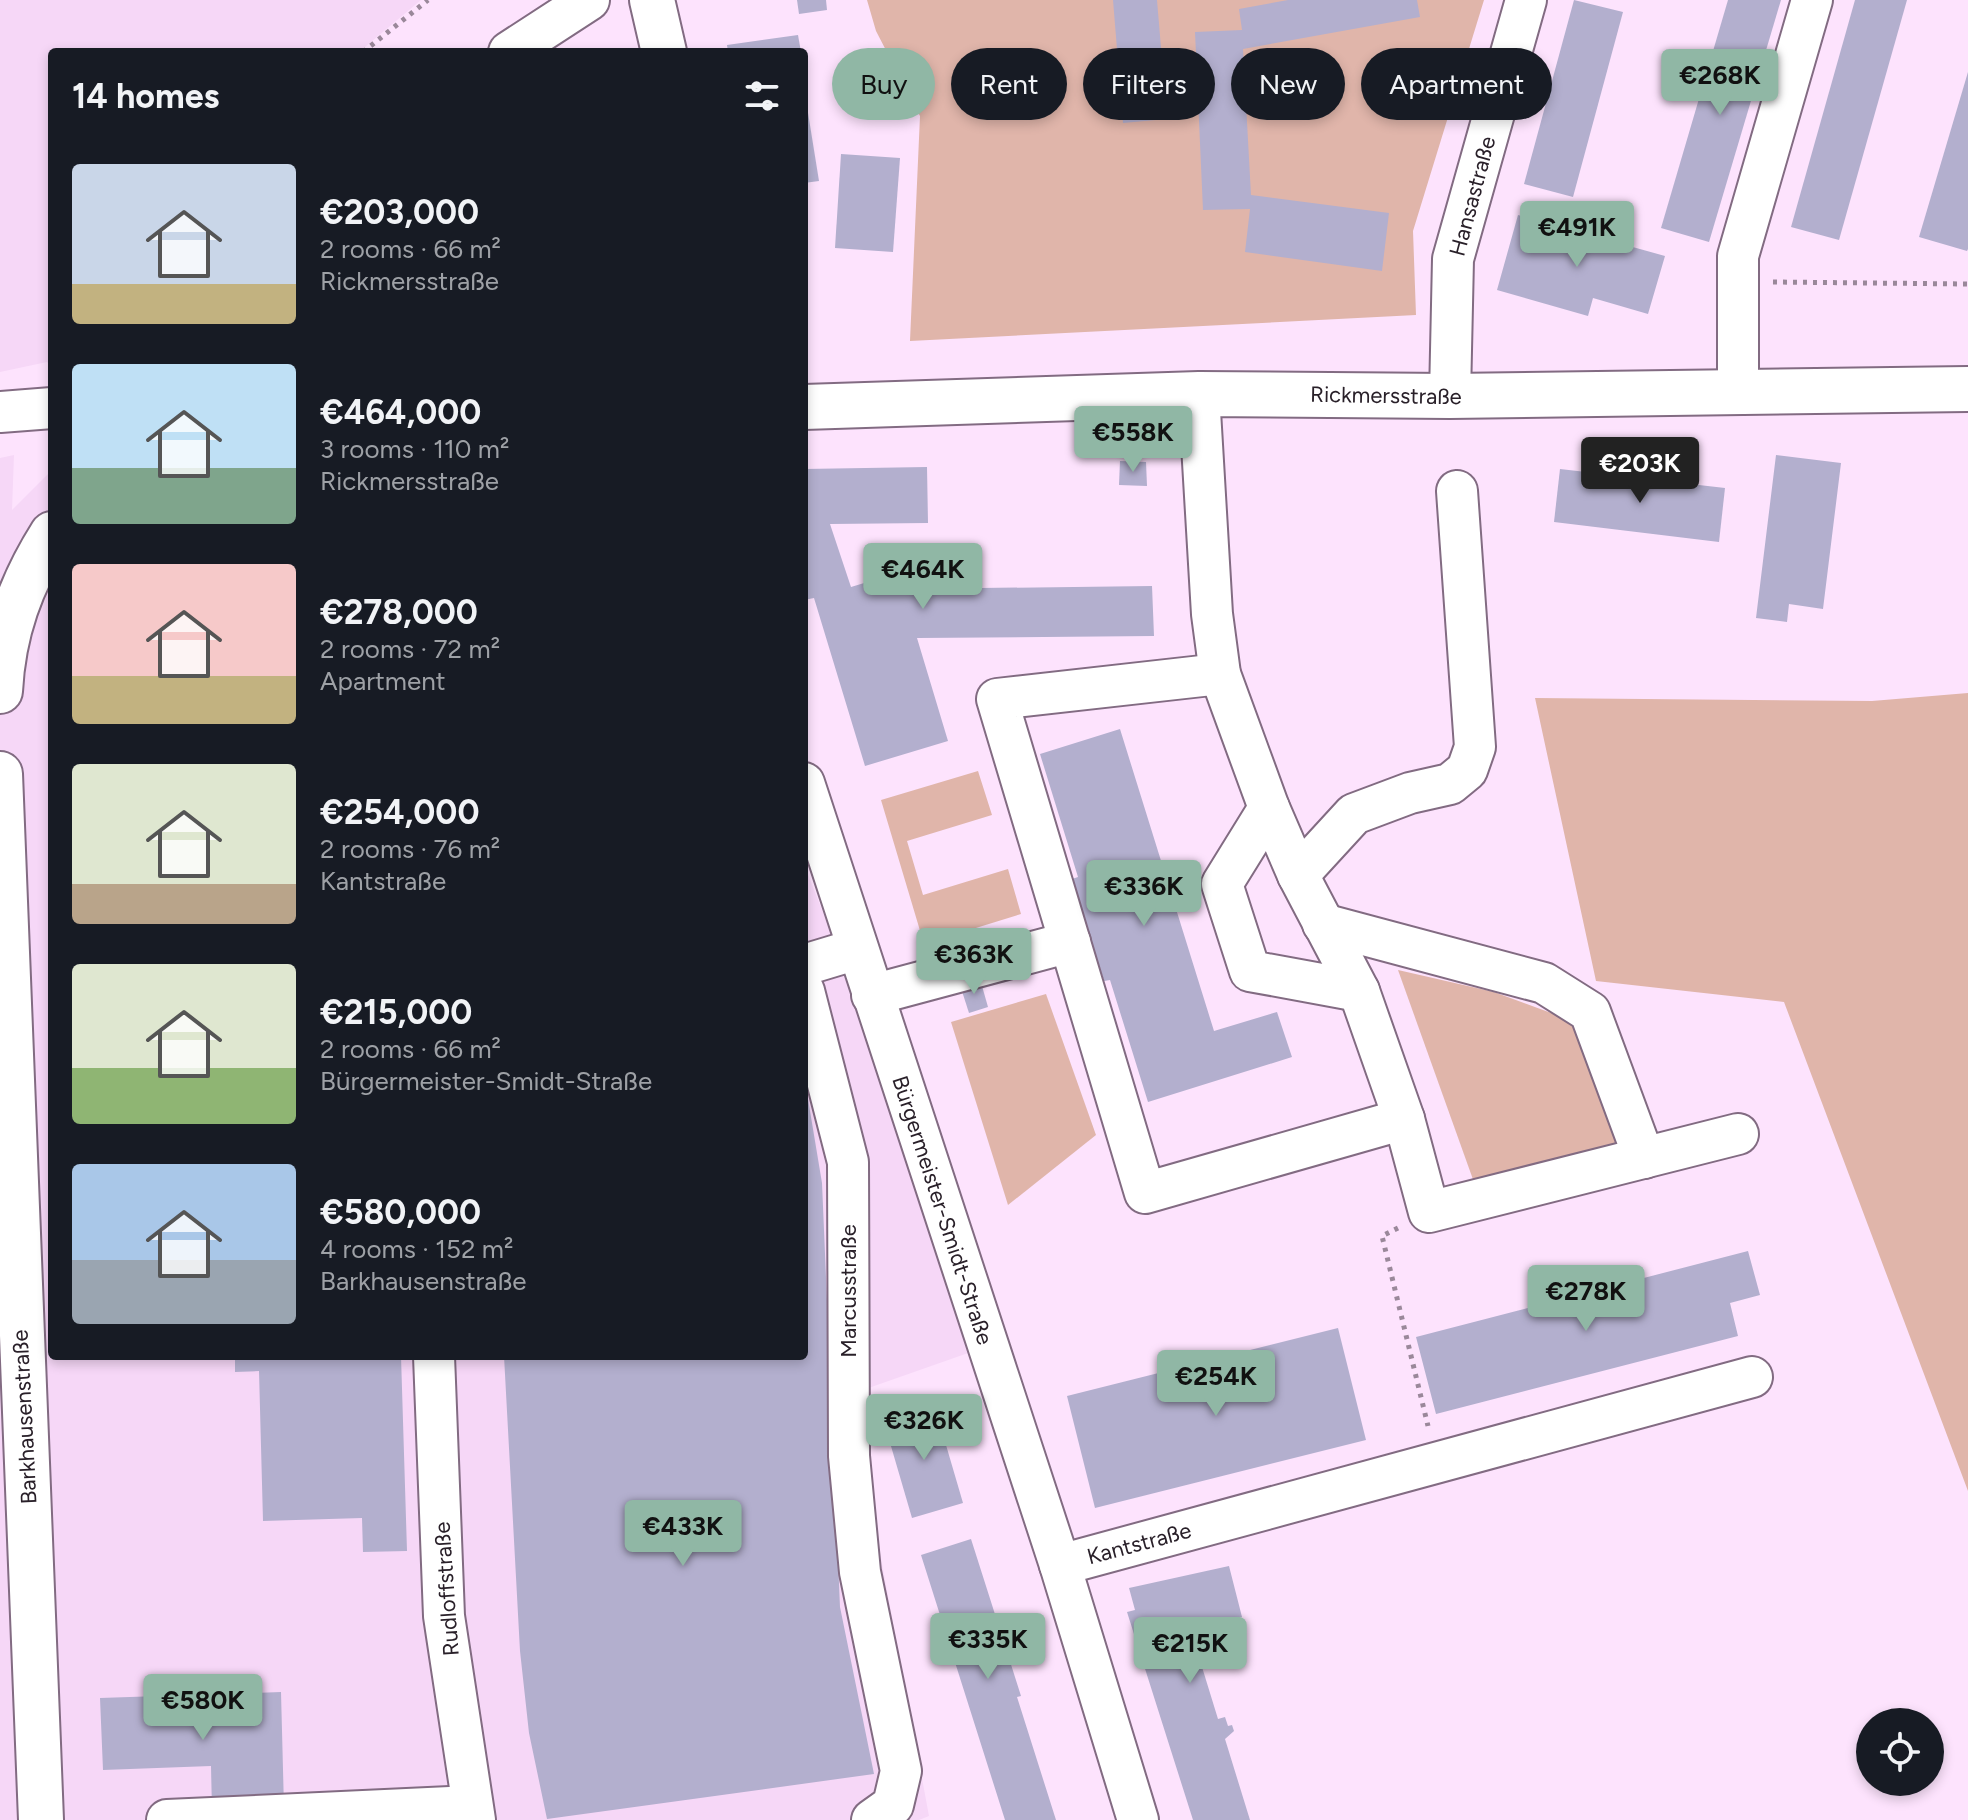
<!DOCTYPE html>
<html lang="en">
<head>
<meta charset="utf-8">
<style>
  :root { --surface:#171b24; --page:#242831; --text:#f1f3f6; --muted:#9ea1a6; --accent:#90b7a5 }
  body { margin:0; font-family:Figtree,sans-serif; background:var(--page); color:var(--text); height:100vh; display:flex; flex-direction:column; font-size:30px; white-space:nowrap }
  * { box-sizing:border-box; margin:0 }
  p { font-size:26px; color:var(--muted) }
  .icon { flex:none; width:44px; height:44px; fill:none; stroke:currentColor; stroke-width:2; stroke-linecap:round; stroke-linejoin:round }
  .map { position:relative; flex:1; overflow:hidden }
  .drawer { position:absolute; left:48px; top:48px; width:760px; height:1312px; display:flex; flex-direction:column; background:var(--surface); border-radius:8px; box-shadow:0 4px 12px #0003 }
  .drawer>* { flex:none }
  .guide { position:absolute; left:832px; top:48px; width:760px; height:72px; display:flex; gap:16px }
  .buttons { position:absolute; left:1856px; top:1708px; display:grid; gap:16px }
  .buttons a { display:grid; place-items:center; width:88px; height:88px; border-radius:50%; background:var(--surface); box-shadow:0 4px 12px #0003; font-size:40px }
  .price { position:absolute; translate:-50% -68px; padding:0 18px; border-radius:8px; background:var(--accent); color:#111; font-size:26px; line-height:52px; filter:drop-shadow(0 2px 4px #0008) }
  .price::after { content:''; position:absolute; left:50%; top:48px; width:24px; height:18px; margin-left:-12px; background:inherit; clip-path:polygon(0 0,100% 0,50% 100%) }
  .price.selected { background:#222; color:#fff }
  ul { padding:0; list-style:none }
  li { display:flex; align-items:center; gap:24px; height:200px; padding:0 24px }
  li span { display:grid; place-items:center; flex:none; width:224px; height:160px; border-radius:8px; color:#555 }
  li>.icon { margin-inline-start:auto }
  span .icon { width:96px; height:96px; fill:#fffc; stroke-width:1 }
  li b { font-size:34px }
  h2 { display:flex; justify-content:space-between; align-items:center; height:96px; padding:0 24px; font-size:34px }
  .chip { padding:0 28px; border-radius:36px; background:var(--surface); box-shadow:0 4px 12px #0003; font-size:28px; line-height:72px }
  .chip.selected { background:var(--accent); color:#111 }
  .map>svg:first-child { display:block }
</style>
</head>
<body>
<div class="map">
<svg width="1968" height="1820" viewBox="0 0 1968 1820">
  <rect width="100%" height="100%" fill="#fde3fd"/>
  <g fill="#f6d7f7">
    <polygon points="0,0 421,0 359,52 52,52 52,368 47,362 0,372"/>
    <polygon points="14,455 12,510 52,470 52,1356 804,1356 804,864 847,974 971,1352 860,1391 862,1456 929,1816 919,1820 0,1820 0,458"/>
  </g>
  <g fill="#e0b5aa">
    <polygon points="867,0 1484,0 1413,231 1416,315 910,341 920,116 876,31"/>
    <polygon points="1968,693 1968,1491 1784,1002 1596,981 1535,698 1872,701"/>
    <polygon points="978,771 992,815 907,841 923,895 1008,869 1021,914 924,944 881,800"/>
    <polygon points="1398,970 1494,992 1573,1021 1622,1146 1475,1185"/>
    <polygon points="1046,994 1096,1135 1008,1205 951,1022"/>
  </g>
  <g fill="#b3afce">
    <polygon points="797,0 826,0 827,10 799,14"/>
    <polygon points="1113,0 1157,0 1167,119 1123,123"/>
    <polygon points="1288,0 1417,0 1420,17 1243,49 1251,195 1389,213 1382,271 1245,252 1250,209 1203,210 1195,32 1242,30 1239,9"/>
    <polygon points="1574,0 1623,12 1573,197 1524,184"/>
    <polygon points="1728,0 1781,0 1709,242 1661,228"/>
    <polygon points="1855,0 1907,0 1839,240 1791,227"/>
    <polygon points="798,35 801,52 728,52 727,45"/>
    <polygon points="1968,72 1968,249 1967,251 1919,237"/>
    <polygon points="804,88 819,181 804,183"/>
    <polygon points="841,154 900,158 893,252 835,248"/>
    <polygon points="1518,215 1665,256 1648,314 1593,298 1588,316 1497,290"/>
    <polygon points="1776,455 1841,463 1823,609 1789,604 1787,622 1756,618"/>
    <polygon points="1120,461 1146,462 1147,486 1119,485"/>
    <polygon points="927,467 928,523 830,524 851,587 897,573 902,589 1152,586 1154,636 917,638 948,741 865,766 814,598 804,600 804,469"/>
    <polygon points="1560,469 1725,488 1719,542 1554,522"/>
    <polygon points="1120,729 1214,1031 1277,1012 1292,1057 1148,1102 1110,980 1104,981 1072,879 1078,877 1040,754"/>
    <polygon points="980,979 988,1007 969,1013 960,985"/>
    <polygon points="805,1081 822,1183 840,1607 874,1774 547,1819 529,1733 520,1651 504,1356 804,1356"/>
    <polygon points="1748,1251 1760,1295 1730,1303 1738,1336 1436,1414 1416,1337"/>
    <polygon points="1338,1328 1366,1440 1095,1508 1067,1396"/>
    <polygon points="235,1356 401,1356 407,1551 363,1552 362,1518 263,1521 259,1371 235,1372"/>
    <polygon points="934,1404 963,1503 912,1518 886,1429 902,1424 899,1414"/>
    <polygon points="971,1539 1021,1696 1017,1697 1056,1820 1005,1820 921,1555"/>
    <polygon points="1229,1566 1242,1617 1188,1631 1180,1625 1186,1644 1194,1641 1218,1719 1225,1717 1228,1726 1232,1725 1234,1731 1225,1739 1250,1820 1193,1820 1127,1612 1135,1610 1129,1588"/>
    <polygon points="281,1692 284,1808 212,1811 211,1766 103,1770 100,1698"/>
  </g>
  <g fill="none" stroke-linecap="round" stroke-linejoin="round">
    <g stroke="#826b82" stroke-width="44">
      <g id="minor">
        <polyline points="509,52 589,0"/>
        <polyline points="1199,394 1212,614 1220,674 1269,808 1298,875 1359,991 1404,1119 1429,1212 1738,1134"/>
        <polyline points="1738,394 1738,256 1812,0"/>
        <polyline points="1450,396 1453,259 1526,0"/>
        <polyline points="0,412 52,408"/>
        <polyline points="1220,674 997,699 1145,1193 1404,1119"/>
        <polyline points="804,783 1060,1565 1138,1820"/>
        <polyline points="1269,808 1222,884 1250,971 1359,991"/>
        <polyline points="1298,875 1354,814 1410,793 1450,784 1467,770 1475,747 1457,491"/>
        <polyline points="1323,924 1544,983 1590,1012 1644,1158"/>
        <polyline points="804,965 857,949"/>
        <polyline points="804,991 848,1162 849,1456 860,1572 901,1771 893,1805 872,1820"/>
        <polyline points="872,995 1070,942"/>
        <polyline points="434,1356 444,1616 475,1820"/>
        <polyline points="1060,1565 1752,1377"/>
        <polyline points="167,1820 472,1806"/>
      </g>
    </g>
    <g stroke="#826b82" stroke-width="48">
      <g id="major">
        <polyline points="652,0 664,52"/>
        <polyline points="804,407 1199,394 1450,396 1968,389"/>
        <path d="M0 691C3 632 21 583 52 534"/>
        <polyline points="0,774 41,1820"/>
      </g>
    </g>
    <g stroke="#9a889a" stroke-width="5" stroke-dasharray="4 6" stroke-linecap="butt">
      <polyline points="363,52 428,0"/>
      <polyline points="1773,282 1968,284"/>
      <polyline points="1398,1228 1382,1236 1428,1426"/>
    </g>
    <use href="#minor" stroke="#fff" stroke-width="40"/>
    <use href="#major" stroke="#fff" stroke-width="44"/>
  </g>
  <g text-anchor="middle" stroke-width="7" stroke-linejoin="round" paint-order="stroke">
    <g font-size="22" fill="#292029" stroke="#fff">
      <text transform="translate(1472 196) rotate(-75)" y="8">Hansastraße</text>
      <text transform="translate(1386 395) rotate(1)" y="8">Rickmersstraße</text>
      <text transform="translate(943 1210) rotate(72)" y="8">Bürgermeister-Smidt-Straße</text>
      <text transform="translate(848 1291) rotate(-90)" y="8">Marcusstraße</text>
      <text transform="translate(24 1417) rotate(-93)" y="8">Barkhausenstraße</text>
      <text transform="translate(1139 1543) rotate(-15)" y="8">Kantstraße</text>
      <text transform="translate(446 1589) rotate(-94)" y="8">Rudloffstraße</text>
    </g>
  </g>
</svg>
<div class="buttons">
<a><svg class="icon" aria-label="locate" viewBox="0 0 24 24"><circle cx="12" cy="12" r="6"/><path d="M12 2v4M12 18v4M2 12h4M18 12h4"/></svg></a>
</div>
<b class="price" style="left:1720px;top:117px">€268K</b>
<b class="price" style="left:1577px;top:269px">€491K</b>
<b class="price" style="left:1133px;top:474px">€558K</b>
<b class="price selected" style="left:1640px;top:505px">€203K</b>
<b class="price" style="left:923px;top:611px">€464K</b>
<b class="price" style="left:1144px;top:928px">€336K</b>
<b class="price" style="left:974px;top:996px">€363K</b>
<b class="price" style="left:1586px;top:1333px">€278K</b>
<b class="price" style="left:1216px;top:1418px">€254K</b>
<b class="price" style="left:924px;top:1462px">€326K</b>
<b class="price" style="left:683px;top:1568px">€433K</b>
<b class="price" style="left:988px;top:1681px">€335K</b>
<b class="price" style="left:1190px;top:1685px">€215K</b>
<b class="price" style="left:203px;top:1742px">€580K</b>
<div class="guide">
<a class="chip selected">Buy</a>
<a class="chip">Rent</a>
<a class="chip">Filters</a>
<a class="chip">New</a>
<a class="chip">Apartment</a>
</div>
<section class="drawer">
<h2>14 homes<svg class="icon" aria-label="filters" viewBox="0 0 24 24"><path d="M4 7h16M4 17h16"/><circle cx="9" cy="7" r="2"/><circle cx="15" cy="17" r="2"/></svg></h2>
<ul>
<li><span style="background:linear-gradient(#c9d6e8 75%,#c2b280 0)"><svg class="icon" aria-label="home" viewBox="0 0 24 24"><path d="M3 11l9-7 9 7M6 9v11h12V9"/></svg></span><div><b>€203,000</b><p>2 rooms · 66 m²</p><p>Rickmersstraße</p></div></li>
<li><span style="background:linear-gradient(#bfe0f5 65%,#7fa58c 0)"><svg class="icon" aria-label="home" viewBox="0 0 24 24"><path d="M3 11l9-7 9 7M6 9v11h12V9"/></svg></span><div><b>€464,000</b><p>3 rooms · 110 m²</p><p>Rickmersstraße</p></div></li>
<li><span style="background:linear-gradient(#f6c9c9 70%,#c2b280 0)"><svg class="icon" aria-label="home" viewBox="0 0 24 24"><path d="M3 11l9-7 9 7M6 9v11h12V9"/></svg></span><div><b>€278,000</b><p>2 rooms · 72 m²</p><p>Apartment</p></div></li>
<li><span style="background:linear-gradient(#dfe7d0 75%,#b9a48a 0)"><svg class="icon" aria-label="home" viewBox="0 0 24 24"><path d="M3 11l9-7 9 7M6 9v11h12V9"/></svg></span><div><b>€254,000</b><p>2 rooms · 76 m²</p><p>Kantstraße</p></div></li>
<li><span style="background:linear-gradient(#dfe7d0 65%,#8fb573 0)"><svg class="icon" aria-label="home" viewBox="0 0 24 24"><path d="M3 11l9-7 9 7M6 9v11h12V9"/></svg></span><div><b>€215,000</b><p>2 rooms · 66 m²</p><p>Bürgermeister-Smidt-Straße</p></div></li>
<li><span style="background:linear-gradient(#a9c7e8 60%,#9aa5b1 0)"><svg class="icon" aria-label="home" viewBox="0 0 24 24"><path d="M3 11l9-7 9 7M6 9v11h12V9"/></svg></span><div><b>€580,000</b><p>4 rooms · 152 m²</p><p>Barkhausenstraße</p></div></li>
</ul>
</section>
</div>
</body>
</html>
